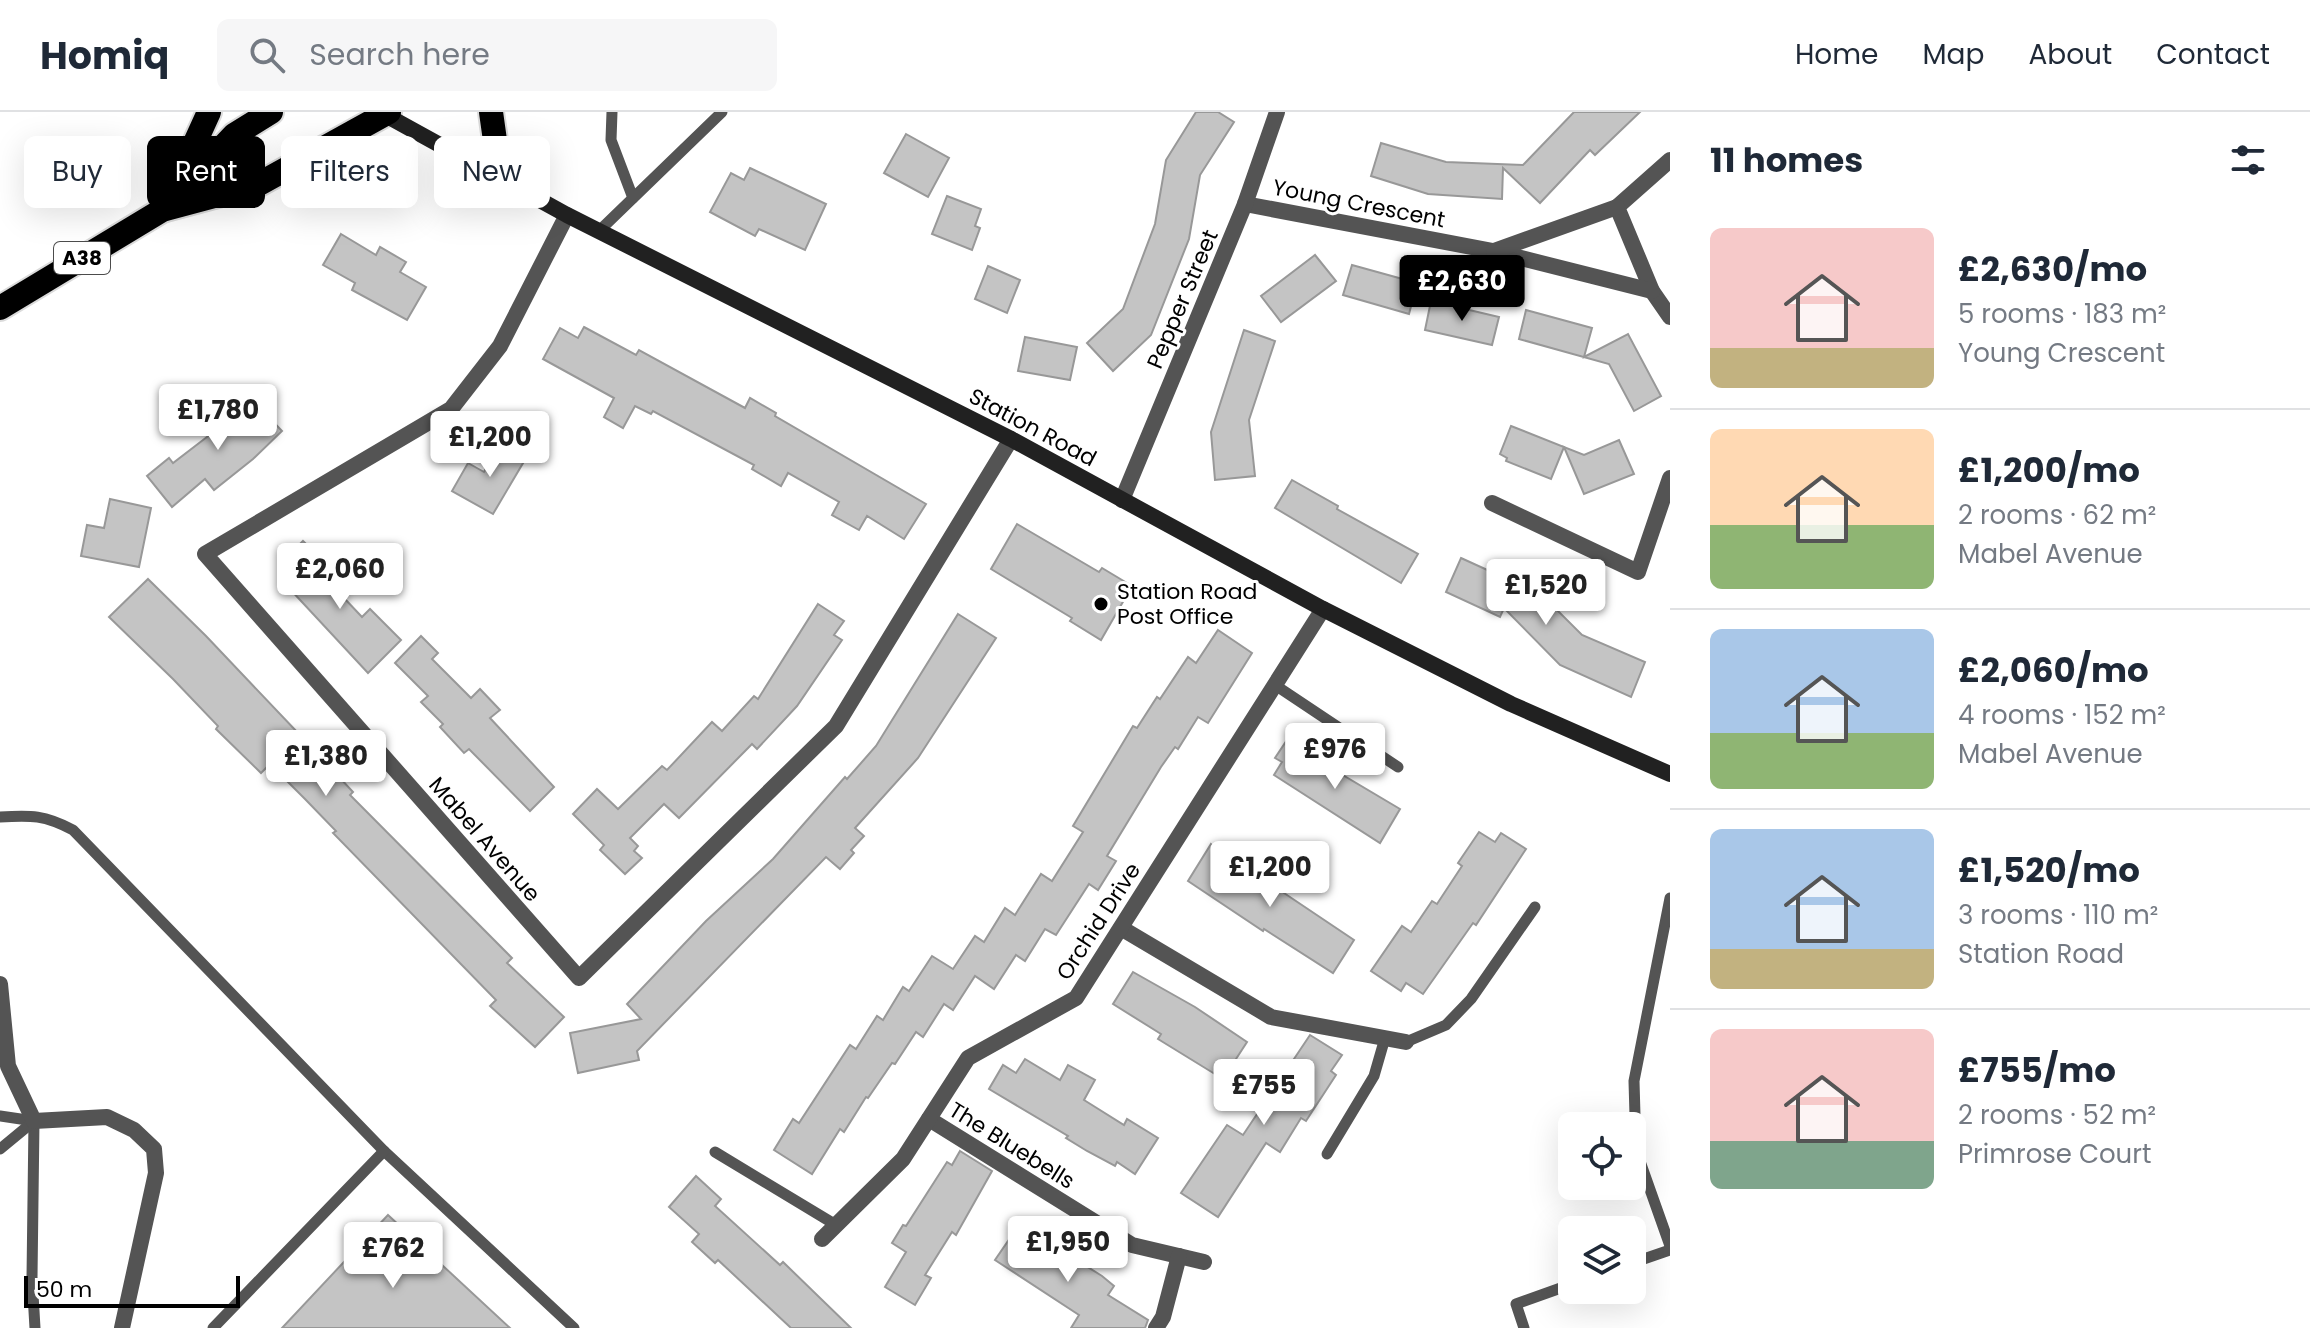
<!DOCTYPE html>
<html lang="en">
<head>
<meta charset="utf-8">
<style>
  :root { --surface:#fff; --page:#f6f6f7; --text:#1f2937; --muted:#747a83; --line:#e0e1e3; --accent:#000 }
  body { margin:0; font-family:Poppins,sans-serif; background:var(--page); color:var(--text); height:100vh; display:flex; flex-direction:column; font-size:30px; white-space:nowrap }
  * { box-sizing:border-box; margin:0 }
  p { font-size:26px; color:var(--muted) }
  .icon { flex:none; width:44px; height:44px; fill:none; stroke:currentColor; stroke-width:2; stroke-linecap:round; stroke-linejoin:round }
  .map { position:relative; flex:1; overflow:hidden }
  .drawer { display:flex; flex-direction:column; background:var(--surface); width:640px }
  .drawer>* { flex:none }
  .top-card { position:absolute; left:24px; top:24px; width:760px; height:72px; display:flex; gap:16px }
  .tools { position:absolute; left:1558px; top:1000px; display:grid; gap:16px }
  .tools a { display:grid; place-items:center; width:88px; height:88px; border-radius:12px; background:var(--surface); box-shadow:0 8px 32px #0002; font-size:40px }
  .scale { position:absolute; left:24px; bottom:20px; width:216px; box-sizing:border-box; padding-left:8px; border:4px solid #000; border-top:0; font-size:22px; line-height:28px; white-space:nowrap; color:#000; -webkit-text-stroke:6px #fff; paint-order:stroke }
  .price { position:absolute; translate:-50% -68px; padding:0 18px; border-radius:8px; background:#fff; color:#222; font-size:26px; line-height:52px; filter:drop-shadow(0 2px 4px #0008) }
  .price::after { content:''; position:absolute; left:50%; top:48px; width:24px; height:18px; margin-left:-12px; background:inherit; clip-path:polygon(0 0,100% 0,50% 100%) }
  .price.current { background:var(--accent); color:#fff }
  ul { padding:0; list-style:none }
  li { display:flex; align-items:center; gap:24px; height:200px; padding:0 40px }
  li+li { border-top:2px solid var(--line) }
  li span { display:grid; place-items:center; flex:none; width:224px; height:160px; border-radius:12px; color:#555 }
  li>.icon { margin-inline-start:auto }
  span .icon { width:96px; height:96px; fill:#fffc; stroke-width:1 }
  li b { font-size:34px }
  h2 { display:flex; justify-content:space-between; align-items:center; height:96px; padding:0 40px; font-size:34px }
  .pill { padding:0 28px; border-radius:12px; background:var(--surface); box-shadow:0 8px 32px #0002; font-size:28px; line-height:72px }
  .pill.current { background:var(--accent); color:#fff }
  header { display:flex; align-items:center; gap:48px; box-sizing:border-box; height:112px; padding:0 40px; background:var(--surface); border-bottom:2px solid var(--line) }
  header strong { font-size:38px }
  nav { display:flex; gap:44px; margin-inline-start:auto; font-size:28px }
  .search { width:560px; height:72px; background:var(--page); display:flex; align-items:center; gap:20px; box-sizing:border-box; padding:0 28px; border-radius:12px; color:var(--muted); font-size:30px }
  main { display:flex; flex:1; min-height:0 }
  .map>svg:first-child { display:block }
</style>
</head>
<body>
<header>
<strong>Homiq</strong>
<div class="search"><svg class="icon" aria-label="search" viewBox="0 0 24 24"><circle cx="10" cy="10" r="6"/><path d="M15 15l6 6"/></svg>Search here</div>
<nav><a>Home</a><a>Map</a><a>About</a><a>Contact</a></nav>
</header>
<main>
<div class="map">
<svg width="1670" height="1216" viewBox="0 0 1670 1216">
  <rect width="100%" height="100%" fill="#fff"/>
  <g fill="#c4c4c4" stroke="#989898" stroke-width="2">
    <polygon points="1196,0 1218,0 1234,10 1200,63 1189,127 1151,223 1113,259 1087,231 1123,197 1155,112 1166,48"/>
    <polygon points="1574,0 1640,0 1595,43 1590,38 1540,91 1503,56 1502,87 1428,82 1371,64 1381,31 1446,50 1523,53"/>
    <polygon points="906,22 949,46 928,85 884,61"/>
    <polygon points="750,56 826,92 805,138 759,117 755,124 710,100 731,61 744,68"/>
    <polygon points="947,84 981,97 975,114 980,116 972,138 932,122"/>
    <polygon points="341,122 376,143 380,135 406,150 400,160 426,175 407,208 352,178 355,171 323,153"/>
    <polygon points="1315,143 1336,169 1281,210 1261,184"/>
    <polygon points="1352,153 1417,171 1409,202 1343,183"/>
    <polygon points="988,154 1020,168 1007,201 975,187"/>
    <polygon points="1431,189 1499,205 1492,233 1425,218"/>
    <polygon points="1526,198 1592,216 1584,245 1628,222 1661,284 1634,299 1609,252 1519,227"/>
    <polygon points="584,215 636,243 639,238 745,296 750,286 776,301 775,304 926,392 904,427 867,404 859,418 832,403 839,390 788,361 781,374 752,357 754,353 653,299 651,302 635,294 623,316 604,305 614,286 543,247 560,216 578,226"/>
    <polygon points="1244,218 1275,229 1249,308 1255,364 1215,368 1211,320"/>
    <polygon points="1025,225 1077,235 1070,268 1018,259"/>
    <polygon points="246,281 282,319 253,347 214,378 205,367 172,395 147,364 169,346 173,351 220,315 215,310"/>
    <polygon points="1511,314 1564,335 1551,367 1506,349 1507,346 1500,342"/>
    <polygon points="1619,328 1634,362 1584,382 1564,335 1584,343"/>
    <polygon points="500,331 526,346 493,402 452,379 468,351 484,360"/>
    <polygon points="1292,368 1338,394 1337,397 1418,442 1401,471 1275,396"/>
    <polygon points="110,387 151,396 139,455 81,444 87,413 104,416"/>
    <polygon points="1017,412 1099,460 1102,456 1132,474 1101,528 1070,509 1072,506 991,457"/>
    <polygon points="303,429 334,459 326,467 362,505 370,497 401,528 368,561 288,475 301,462 286,446"/>
    <polygon points="1461,446 1542,483 1582,523 1645,550 1631,585 1560,553 1504,496 1500,505 1446,480"/>
    <polygon points="148,467 206,524 299,622 353,680 350,683 512,846 507,851 564,905 535,935 490,894 496,888 333,721 336,719 305,687 270,652 261,661 216,617 218,614 173,567 109,505"/>
    <polygon points="818,492 844,509 834,523 842,528 797,594 757,637 752,632 679,706 664,692 630,726 638,734 634,739 642,746 625,762 600,738 604,733 573,702 597,677 618,697 662,654 667,658 712,610 722,619 754,584 758,587"/>
    <polygon points="958,502 996,526 918,646 855,716 864,724 851,738 854,741 840,757 826,745 637,939 639,948 578,961 570,921 641,907 627,892 706,809 773,747 845,665 847,667 876,634"/>
    <polygon points="1218,518 1252,541 1208,611 1198,605 1178,637 1175,635 1161,655 1107,744 1116,749 1098,778 1089,772 1056,823 1045,817 1025,849 1016,843 994,877 975,864 953,898 944,892 923,925 916,920 895,952 892,951 868,986 866,985 844,1020 840,1017 812,1062 774,1038 793,1007 799,1011 850,933 856,937 877,904 883,908 903,875 909,879 932,844 953,857 975,824 984,830 1005,796 1015,803 1041,762 1052,769 1083,720 1073,714 1133,614 1137,616 1157,585 1160,587 1188,545 1196,551"/>
    <polygon points="421,524 438,541 432,547 471,586 480,577 500,598 490,606 554,675 530,699 469,637 464,641 440,615 443,612 421,590 428,584 395,551"/>
    <polygon points="1289,625 1333,654 1331,656 1400,697 1380,731 1274,663 1282,650 1275,646"/>
    <polygon points="1479,720 1495,730 1501,721 1526,737 1476,813 1473,811 1423,882 1406,871 1401,879 1371,859 1402,814 1411,820 1432,789 1437,792 1462,754 1458,751"/>
    <polygon points="1211,732 1354,828 1333,861 1264,817 1263,819 1188,769"/>
    <polygon points="1133,860 1195,895 1247,930 1223,967 1158,927 1161,922 1113,892"/>
    <polygon points="1310,923 1342,943 1331,959 1336,963 1306,1009 1301,1006 1280,1040 1266,1031 1218,1105 1181,1081 1227,1013 1243,1023"/>
    <polygon points="1025,947 1060,968 1068,953 1095,968 1084,988 1124,1013 1127,1007 1158,1026 1135,1062 1117,1050 1115,1054 1087,1039 1066,1026 1068,1024 989,977 1003,953 1016,961"/>
    <polygon points="960,1039 992,1059 956,1123 952,1120 925,1163 931,1166 915,1193 885,1175 906,1140 892,1131 903,1113 906,1114 947,1050 952,1053"/>
    <polygon points="696,1064 721,1087 715,1094 780,1153 783,1150 851,1216 791,1216 718,1148 715,1151 692,1130 699,1122 669,1095"/>
    <polygon points="388,1103 510,1216 282,1216"/>
    <polygon points="1017,1116 1059,1144 1062,1139 1102,1164 1114,1174 1108,1183 1148,1208 1145,1216 1071,1216 1079,1203 995,1148"/>
  </g>
  <g fill="none" stroke-linecap="round" stroke-linejoin="round">
    <g stroke="#dbdbdb" stroke-width="28">
      <g id="highway">
        <polyline points="491,0 500,64"/>
        <polyline points="174,77 209,0"/>
        <polyline points="166,97 259,72 389,0"/>
        <polyline points="0,196 164,97 234,23 271,0"/>
      </g>
    </g>
    <g stroke="#545454" stroke-width="11">
      <polyline points="612,0 611,28 633,86"/>
      <polyline points="599,119 722,0"/>
      <polyline points="1275,573 1398,655"/>
      <path d="M0 705C31 703 45 703 73 718L384 1039 574 1216"/>
      <polyline points="1670,786 1634,969 1636,1038 1670,1134"/>
      <polyline points="1406,930 1446,913 1471,887 1535,795"/>
      <polyline points="0,1004 34,1009"/>
      <polyline points="34,1009 32,1165 35,1216"/>
      <polyline points="0,1037 34,1009"/>
      <polyline points="715,1040 836,1113"/>
      <polyline points="1327,1042 1374,964 1385,926"/>
      <polyline points="1632,1151 1670,1138"/>
      <polyline points="213,1216 384,1039"/>
      <polyline points="1524,1216 1516,1192 1572,1172"/>
    </g>
    <g stroke="#545454" stroke-width="16">
      <polyline points="1670,48 1617,95 1652,179 1670,205"/>
      <polyline points="1245,92 1493,139 1652,179"/>
      <polyline points="567,103 500,234 451,297 205,442 579,866 836,614 1011,327"/>
      <polyline points="1494,139 1617,95"/>
      <polyline points="1122,388 1245,92 1277,0"/>
      <polyline points="1492,391 1638,460 1670,366"/>
      <polyline points="1121,816 1271,905 1406,930"/>
      <polyline points="0,872 8,954 34,1009 107,1005 134,1018 154,1037 156,1061 122,1216"/>
      <polyline points="929,1007 1132,1133 1204,1150"/>
      <polyline points="822,1127 903,1047 968,946 1076,886 1323,497"/>
      <polyline points="1156,1216 1163,1205 1179,1144"/>
    </g>
    <polyline stroke="#212121" stroke-width="16" points="380,0 567,103 1011,327 1323,497 1511,592 1670,662"/>
    <use href="#highway" stroke="#000" stroke-width="24"/>
  </g>
  <circle fill="#000" stroke="#fff" stroke-width="3" cx="1101" cy="492" r="8"/>
  <g text-anchor="middle" stroke-width="6" stroke-linejoin="round" paint-order="stroke">
    <rect fill="#fff" stroke="#4c4c4c" stroke-width="2" x="54" y="130" width="56" height="32" rx="6"/>
    <g font-size="20" font-weight="bold" fill="#000">
      <text x="82" y="153">A38</text>
    </g>
    <g font-size="22" fill="#000" stroke="#fff">
      <text transform="translate(1359 91) rotate(11)" y="8">Young Crescent</text>
      <text transform="translate(1182 187) rotate(-67)" y="8">Pepper Street</text>
      <text transform="translate(1033 315) rotate(28)" y="8">Station Road</text>
      <text transform="translate(485 727) rotate(49)" y="8">Mabel Avenue</text>
      <text transform="translate(1098 809) rotate(-57)" y="8">Orchid Drive</text>
      <text transform="translate(1012 1033) rotate(32)" y="8">The Bluebells</text>
    </g>
    <g font-size="22" fill="#000" stroke="#fff" text-anchor="start">
      <text x="1117" y="487">Station Road<tspan x="1117" dy="25">Post Office</tspan></text>
    </g>
  </g>
</svg>
<div class="tools">
<a><svg class="icon" aria-label="locate" viewBox="0 0 24 24"><circle cx="12" cy="12" r="6"/><path d="M12 2v4M12 18v4M2 12h4M18 12h4"/></svg></a>
<a><svg class="icon" aria-label="layers" viewBox="0 0 24 24"><path d="M12 4l9 5-9 5-9-5zM3 14l9 5 9-5"/></svg></a>
</div>
<div class="scale">50 m</div>
<b class="price current" style="left:1462px;top:211px">£2,630</b>
<b class="price" style="left:218px;top:340px">£1,780</b>
<b class="price" style="left:490px;top:367px">£1,200</b>
<b class="price" style="left:340px;top:499px">£2,060</b>
<b class="price" style="left:1546px;top:515px">£1,520</b>
<b class="price" style="left:1335px;top:679px">£976</b>
<b class="price" style="left:326px;top:686px">£1,380</b>
<b class="price" style="left:1270px;top:797px">£1,200</b>
<b class="price" style="left:1264px;top:1015px">£755</b>
<b class="price" style="left:1068px;top:1172px">£1,950</b>
<b class="price" style="left:393px;top:1178px">£762</b>
<div class="top-card">
<a class="pill">Buy</a>
<a class="pill current">Rent</a>
<a class="pill">Filters</a>
<a class="pill">New</a>
</div>
</div>
<section class="drawer">
<h2>11 homes<svg class="icon" aria-label="filters" viewBox="0 0 24 24"><path d="M4 7h16M4 17h16"/><circle cx="9" cy="7" r="2"/><circle cx="15" cy="17" r="2"/></svg></h2>
<ul>
<li><span style="background:linear-gradient(#f6c9c9 75%,#c2b280 0)"><svg class="icon" aria-label="home" viewBox="0 0 24 24"><path d="M3 11l9-7 9 7M6 9v11h12V9"/></svg></span><div><b>£2,630/mo</b><p>5 rooms · 183 m²</p><p>Young Crescent</p></div></li>
<li><span style="background:linear-gradient(#ffd9b3 60%,#8fb573 0)"><svg class="icon" aria-label="home" viewBox="0 0 24 24"><path d="M3 11l9-7 9 7M6 9v11h12V9"/></svg></span><div><b>£1,200/mo</b><p>2 rooms · 62 m²</p><p>Mabel Avenue</p></div></li>
<li><span style="background:linear-gradient(#a9c7e8 65%,#8fb573 0)"><svg class="icon" aria-label="home" viewBox="0 0 24 24"><path d="M3 11l9-7 9 7M6 9v11h12V9"/></svg></span><div><b>£2,060/mo</b><p>4 rooms · 152 m²</p><p>Mabel Avenue</p></div></li>
<li><span style="background:linear-gradient(#a9c7e8 75%,#c2b280 0)"><svg class="icon" aria-label="home" viewBox="0 0 24 24"><path d="M3 11l9-7 9 7M6 9v11h12V9"/></svg></span><div><b>£1,520/mo</b><p>3 rooms · 110 m²</p><p>Station Road</p></div></li>
<li><span style="background:linear-gradient(#f6c9c9 70%,#7fa58c 0)"><svg class="icon" aria-label="home" viewBox="0 0 24 24"><path d="M3 11l9-7 9 7M6 9v11h12V9"/></svg></span><div><b>£755/mo</b><p>2 rooms · 52 m²</p><p>Primrose Court</p></div></li>
</ul>
</section>
</main>
</body>
</html>
